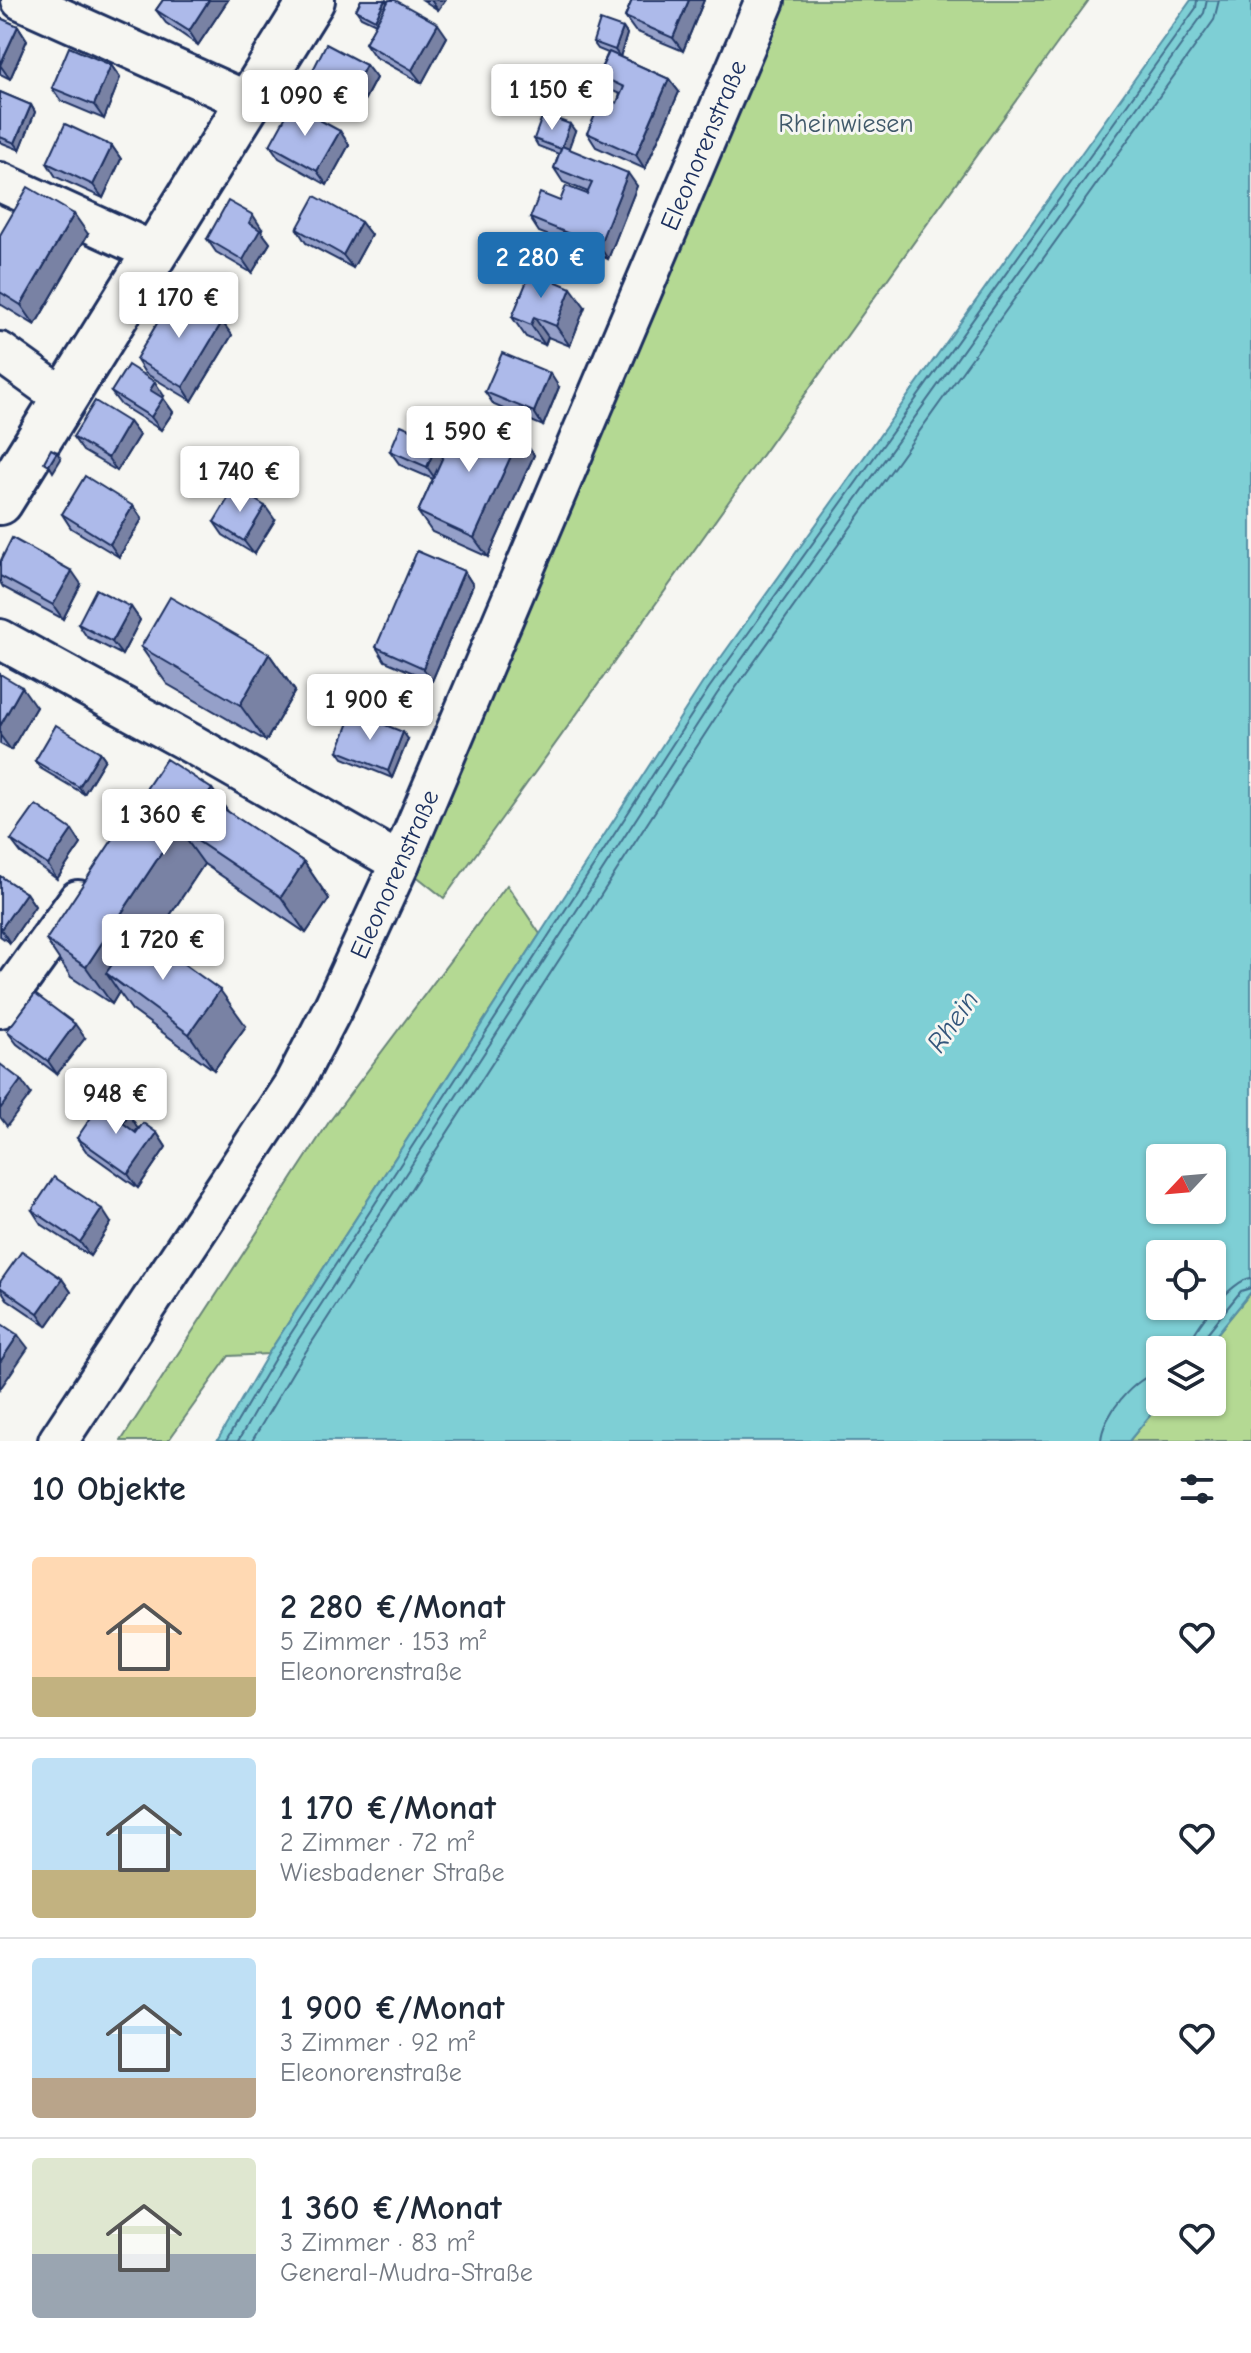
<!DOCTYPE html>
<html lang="de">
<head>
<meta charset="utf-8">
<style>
  :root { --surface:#fff; --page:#f2f2f3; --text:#1f2937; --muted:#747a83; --line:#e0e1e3; --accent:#1f6fb2 }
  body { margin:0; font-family:"Comic Neue",sans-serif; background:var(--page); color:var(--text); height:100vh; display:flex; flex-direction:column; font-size:30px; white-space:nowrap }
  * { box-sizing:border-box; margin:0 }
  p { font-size:26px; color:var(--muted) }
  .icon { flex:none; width:44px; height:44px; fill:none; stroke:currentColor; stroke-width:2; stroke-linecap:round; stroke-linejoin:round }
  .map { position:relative; height:1441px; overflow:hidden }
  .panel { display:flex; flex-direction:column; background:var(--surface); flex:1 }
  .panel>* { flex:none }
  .needle { width:52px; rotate:244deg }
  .buttons { position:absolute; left:1146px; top:1144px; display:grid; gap:16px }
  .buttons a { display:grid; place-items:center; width:80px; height:80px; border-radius:8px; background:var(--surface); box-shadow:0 2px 6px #0004; font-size:40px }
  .price { position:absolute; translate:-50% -68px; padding:0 18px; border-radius:8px; background:#fff; color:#222; font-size:26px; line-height:52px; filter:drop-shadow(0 2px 4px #0008) }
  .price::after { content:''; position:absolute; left:50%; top:48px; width:24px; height:18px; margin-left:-12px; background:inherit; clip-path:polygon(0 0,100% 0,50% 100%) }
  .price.on { background:var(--accent); color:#fff }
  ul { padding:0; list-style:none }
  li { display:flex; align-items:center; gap:24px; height:200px; padding:0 32px }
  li+li { border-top:2px solid var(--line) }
  li span { display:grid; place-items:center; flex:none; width:224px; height:160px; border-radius:8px; color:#555 }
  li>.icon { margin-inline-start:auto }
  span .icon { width:96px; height:96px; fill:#fffc; stroke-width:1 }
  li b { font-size:34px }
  h2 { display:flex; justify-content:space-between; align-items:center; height:96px; padding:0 32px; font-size:34px }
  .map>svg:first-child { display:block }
</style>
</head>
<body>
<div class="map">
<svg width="1251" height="1441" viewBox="0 0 1251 1441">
  <rect width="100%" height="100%" fill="#f6f6f2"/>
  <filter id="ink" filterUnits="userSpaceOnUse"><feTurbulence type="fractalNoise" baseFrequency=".0125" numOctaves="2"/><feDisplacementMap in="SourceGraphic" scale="16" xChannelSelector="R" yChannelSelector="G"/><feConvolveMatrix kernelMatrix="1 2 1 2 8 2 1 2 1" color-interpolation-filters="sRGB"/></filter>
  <g filter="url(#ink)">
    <g fill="#b4d993" stroke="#688478" stroke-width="2">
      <path d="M765 0H1089C871 298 661 600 444 898L400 863Z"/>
      <polygon points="507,885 540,934 268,1354 229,1356 168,1441 121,1441 329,1122"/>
      <polygon points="1251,1292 1251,1441 1129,1441 1161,1402 1212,1402 1212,1350 1204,1350"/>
    </g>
    <path fill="#7ecfd5" stroke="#568fa5" stroke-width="2" fill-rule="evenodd" d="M1191 0H1251V1292L1204 1350H1160L1161 1402 1129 1441H217L268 1354 702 684ZM1160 1158H1212V1210H1160ZM1160 1254H1212V1306H1160Z"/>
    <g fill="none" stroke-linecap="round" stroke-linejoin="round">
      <g stroke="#436f8e" stroke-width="2">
        <path d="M1188 1350C1189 1332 1233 1279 1251 1278"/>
        <polyline points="1198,1350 1200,1342 1241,1291 1251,1288"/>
        <polyline points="226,1441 275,1358 709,688 1196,8 1197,0"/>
        <polyline points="238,1441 283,1363 717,694 1204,13 1207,0"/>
        <polyline points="252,1441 294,1370 727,700 1214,20 1219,0"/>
        <path d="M1101 1441C1102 1416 1135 1376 1160 1372"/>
      </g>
      <g stroke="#1b2f5e" stroke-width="44">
        <g id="minor">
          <polyline points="21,0 247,101"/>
          <polyline points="0,182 154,252"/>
          <polyline points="0,352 64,398"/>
          <polyline points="0,639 192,744 400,863"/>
          <polyline points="0,1008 78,900"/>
          <polyline points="58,1441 293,1085 334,1006 400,863 765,0"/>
        </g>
      </g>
      <g stroke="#1b2f5e" stroke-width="50">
        <polyline id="major" points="0,502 312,0"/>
      </g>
      <use href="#minor" stroke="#f6f6f2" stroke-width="38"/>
      <use href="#major" stroke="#f6f6f2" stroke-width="44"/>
    </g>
    <g fill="#95a0c9" stroke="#1b2f5e" stroke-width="2">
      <polygon points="163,0 228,0 198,45 166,23 156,10"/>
      <polygon points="361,0 386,0 388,2 447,37 422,83 375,57 365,43 376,24 361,17 356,10"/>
      <polygon points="423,0 445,0 438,10"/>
      <polygon points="632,0 704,0 683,51 635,31 625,17"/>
      <polygon points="0,18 18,26 27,40 10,79 0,74"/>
      <polygon points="623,28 627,34 620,57 669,79 679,92 645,169 596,147 587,133 617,103 620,94 608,89 598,75 608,53 598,49 593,42"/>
      <polygon points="111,65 120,78 104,119 61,101 52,88"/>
      <polygon points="366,65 376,78 358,112 319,92 309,78"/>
      <polygon points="0,92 31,105 35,112 20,150 0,142"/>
      <polygon points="340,131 349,145 327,185 279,158 270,145"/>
      <polygon points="575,131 568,149 637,186 608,259 539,232 530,218 560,201 587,194 588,192 563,182 554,168 559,154 538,146 534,139"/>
      <polygon points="112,146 121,159 103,198 56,177 47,163"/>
      <polygon points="361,222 371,235 353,268 306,243 297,229"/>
      <polygon points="262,229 261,231 270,243 252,273 216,252 207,239"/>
      <polygon points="88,234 35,325 0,304 0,235"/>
      <polygon points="585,307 570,346 548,337 545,345 526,337 512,317"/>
      <polygon points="222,322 232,335 192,401 145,373 136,359"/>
      <polygon points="559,387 543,426 494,405 485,392"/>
      <polygon points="111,392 164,396 163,398 173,412 161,430 121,405"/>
      <polygon points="129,422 139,435 117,471 83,451 73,437"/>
      <polygon points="520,436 534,455 488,557 432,532 418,512 433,479 400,465 390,451 445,451"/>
      <polygon points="133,506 142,519 119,557 71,528 62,514"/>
      <polygon points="275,520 254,554 223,535 214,522"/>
      <polygon points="0,562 81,584 63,619 3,587 0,582"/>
      <polygon points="464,571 473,585 432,681 385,661 376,647"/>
      <polygon points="131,607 140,620 122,655 87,637 78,624"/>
      <polygon points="141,647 269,654 295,691 266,741 167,684"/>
      <polygon points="0,674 36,707 11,750 0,744"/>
      <polygon points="408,739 392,778 343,758 338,751"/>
      <polygon points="100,752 105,759 84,794 40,768 35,761"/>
      <polygon points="212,789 228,812 304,862 329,899 306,933 204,864 153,941 246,1026 214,1070 132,1010 119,992 112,1004 71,977 46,940"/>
      <polygon points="72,830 81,844 57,879 21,853 11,840"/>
      <polygon points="0,876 26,893 35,906 10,943 0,936"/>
      <polygon points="7,1031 85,1038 57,1074 17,1044"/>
      <polygon points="138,1128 135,1132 157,1133 166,1147 138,1188 86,1151 77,1138"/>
      <polygon points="32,1210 111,1223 90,1256 41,1224"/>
      <polygon points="62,1279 71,1292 47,1326 7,1299 0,1288 0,1282"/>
    </g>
    <g fill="#7982a4" stroke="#1b2f5e" stroke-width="2">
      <polygon points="209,0 228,0 198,45 189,31"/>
      <polygon points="385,0 390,6 380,27 375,20"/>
      <polygon points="431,0 445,0 438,10"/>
      <polygon points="689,0 704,0 683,51 673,38"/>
      <polygon points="438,24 447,37 422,83 412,70"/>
      <polygon points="18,26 27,40 10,79 0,65"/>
      <polygon points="623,28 627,34 620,57 615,50"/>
      <polygon points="111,65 120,78 104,119 94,105"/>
      <polygon points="366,65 376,78 358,112 349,99"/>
      <polygon points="669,79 679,92 645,169 636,155"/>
      <polygon points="31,105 35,112 20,150 15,143"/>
      <polygon points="570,124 575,131 566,156 561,149"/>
      <polygon points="340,131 349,145 327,185 317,171"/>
      <polygon points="112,146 121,159 103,198 93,185"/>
      <polygon points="628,173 637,186 608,259 599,246"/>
      <polygon points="74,214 88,234 35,325 21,305"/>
      <polygon points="253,215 262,229 261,231 270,243 252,273 243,260 249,223"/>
      <polygon points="361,222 371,235 353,268 343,255"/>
      <polygon points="571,288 585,307 570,346 556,326"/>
      <polygon points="534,317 548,337 545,345 531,325"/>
      <polygon points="222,322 232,335 192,401 183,387"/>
      <polygon points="550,373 559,387 543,426 534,412"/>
      <polygon points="155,382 164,396 159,403 150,390"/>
      <polygon points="163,398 173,412 161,430 151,417"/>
      <polygon points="129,422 139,435 117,471 108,458"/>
      <polygon points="520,436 534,455 488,557 474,538"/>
      <polygon points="438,441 447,454 436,480 427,467"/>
      <polygon points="57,452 61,459 53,472 49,465"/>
      <polygon points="133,506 142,519 119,557 110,544"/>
      <polygon points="265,506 275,520 254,554 244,541"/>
      <polygon points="72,571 81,584 63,619 53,605"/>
      <polygon points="464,571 473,585 432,681 423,668"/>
      <polygon points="131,607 140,620 122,655 112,642"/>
      <polygon points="269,654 295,691 266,741 240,705"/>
      <polygon points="22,687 36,707 11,750 0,735 0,726"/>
      <polygon points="403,732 408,739 392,778 388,771"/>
      <polygon points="100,752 105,759 84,794 79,787"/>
      <polygon points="212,789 238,826 206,797"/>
      <polygon points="178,828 204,864 123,986 106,973 119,992 112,1004 86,967"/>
      <polygon points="72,830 81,844 57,879 48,865"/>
      <polygon points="304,862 329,899 306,933 281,897"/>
      <polygon points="26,893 35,906 10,943 1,929"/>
      <polygon points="220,990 246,1026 214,1070 189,1034"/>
      <polygon points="75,1024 85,1038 57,1074 48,1061"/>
      <polygon points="21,1080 31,1094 7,1126 0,1117 0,1109"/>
      <polygon points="129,1114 138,1128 132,1137 123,1123"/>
      <polygon points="157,1133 166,1147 138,1188 128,1174"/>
      <polygon points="102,1209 111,1223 90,1256 80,1242"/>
      <polygon points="62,1279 71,1292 47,1326 38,1313"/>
      <polygon points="18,1335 28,1348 0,1389 0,1362"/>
    </g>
    <g fill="#adbaea" stroke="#1b2f5e" stroke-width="2">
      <polygon points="163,0 209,0 189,31 156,10"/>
      <polygon points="361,0 385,0 375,20 356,10"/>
      <polygon points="389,0 395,0 438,24 412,70 365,43"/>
      <polygon points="632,0 689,0 673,38 625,17"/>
      <polygon points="0,18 18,26 0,65"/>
      <polygon points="600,20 623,28 615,50 593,42"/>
      <polygon points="326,44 366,65 349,99 309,78"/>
      <polygon points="69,47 111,65 94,105 52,88"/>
      <polygon points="609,52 669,79 636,155 587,133 603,97 617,103 624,87 598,75"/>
      <polygon points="0,92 31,105 15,143 0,137"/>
      <polygon points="292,105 340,131 317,171 270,145"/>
      <polygon points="543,114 570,124 561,149 534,139"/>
      <polygon points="65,124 112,146 93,185 47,163"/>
      <polygon points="562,146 628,173 599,246 530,218 540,193 560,201 566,186 587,194 592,183 554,168"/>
      <polygon points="28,187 74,214 21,305 0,292 0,235"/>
      <polygon points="315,196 361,222 343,255 297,229"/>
      <polygon points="228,201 253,215 249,223 260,230 243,260 207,239"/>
      <polygon points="531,271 571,288 556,326 534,317 531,325 512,317"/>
      <polygon points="175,293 222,322 183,387 136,359"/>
      <polygon points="502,353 550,373 534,412 485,392"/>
      <polygon points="128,365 155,382 150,390 163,398 151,417 111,392"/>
      <polygon points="95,401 129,422 108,458 73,437"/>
      <polygon points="464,410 520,436 474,538 418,512"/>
      <polygon points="401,425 438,441 427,467 390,451"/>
      <polygon points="51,449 57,452 49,465 44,462"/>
      <polygon points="85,476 133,506 110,544 62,514"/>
      <polygon points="235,487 265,506 244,541 214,522"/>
      <polygon points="12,538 72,571 53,605 0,576 0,562"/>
      <polygon points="417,551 464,571 423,668 376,647"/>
      <polygon points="96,589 131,607 112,642 78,624"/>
      <polygon points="170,597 269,654 240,705 141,647"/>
      <polygon points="0,674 22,687 0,726"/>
      <polygon points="353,712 403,732 388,771 338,751"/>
      <polygon points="56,725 100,752 79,787 35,761"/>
      <polygon points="166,759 212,789 206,797 304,862 281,897 178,828 86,967 46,940"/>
      <polygon points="36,805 72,830 48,865 11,840"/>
      <polygon points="0,876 26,893 1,929 0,929"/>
      <polygon points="137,930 220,990 189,1034 106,973"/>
      <polygon points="35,994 75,1024 48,1061 7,1031"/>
      <polygon points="0,1064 21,1080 0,1109"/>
      <polygon points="105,1097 129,1114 123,1123 136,1133 143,1123 157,1133 128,1174 77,1138"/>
      <polygon points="54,1177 102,1209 80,1242 32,1210"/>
      <polygon points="22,1251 62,1279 38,1313 0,1287 0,1282"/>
      <polygon points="0,1323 18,1335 0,1362"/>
    </g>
  </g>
  <g text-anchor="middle" stroke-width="6" stroke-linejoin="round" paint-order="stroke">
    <g font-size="26" fill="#415a6b" stroke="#f6f6f2">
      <text x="846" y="132">Rheinwiesen</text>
    </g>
    <g font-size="26" fill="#1b2f5e" stroke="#f6f6f2">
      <text transform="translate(703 145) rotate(-67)" y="9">Eleonorenstraße</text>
      <text transform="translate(394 874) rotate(-66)" y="9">Eleonorenstraße</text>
    </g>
    <g font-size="28" font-style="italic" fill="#34577c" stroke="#f6f6f2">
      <text transform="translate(952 1021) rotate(-55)" y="10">Rhein</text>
    </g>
  </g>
</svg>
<div class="buttons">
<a><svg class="needle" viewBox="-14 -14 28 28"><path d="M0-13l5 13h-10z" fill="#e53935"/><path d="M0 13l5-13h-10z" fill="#747a83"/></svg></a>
<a><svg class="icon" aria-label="locate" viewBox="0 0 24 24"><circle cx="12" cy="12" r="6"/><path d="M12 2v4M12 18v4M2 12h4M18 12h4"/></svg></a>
<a><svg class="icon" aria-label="layers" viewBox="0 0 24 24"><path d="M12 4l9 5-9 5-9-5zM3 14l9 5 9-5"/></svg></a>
</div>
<b class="price" style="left:552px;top:132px">1 150 €</b>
<b class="price" style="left:305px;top:138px">1 090 €</b>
<b class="price on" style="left:541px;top:300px">2 280 €</b>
<b class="price" style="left:179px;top:340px">1 170 €</b>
<b class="price" style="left:469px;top:474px">1 590 €</b>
<b class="price" style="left:240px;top:514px">1 740 €</b>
<b class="price" style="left:370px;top:742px">1 900 €</b>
<b class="price" style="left:164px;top:857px">1 360 €</b>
<b class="price" style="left:163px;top:982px">1 720 €</b>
<b class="price" style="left:116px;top:1136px">948 €</b>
</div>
<section class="panel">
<h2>10 Objekte<svg class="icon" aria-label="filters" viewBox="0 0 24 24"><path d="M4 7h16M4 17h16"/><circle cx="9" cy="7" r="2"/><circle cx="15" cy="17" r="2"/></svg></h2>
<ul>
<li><span style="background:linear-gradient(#ffd9b3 75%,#c2b280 0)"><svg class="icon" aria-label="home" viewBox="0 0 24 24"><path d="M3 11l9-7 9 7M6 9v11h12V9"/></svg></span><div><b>2 280 €/Monat</b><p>5 Zimmer · 153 m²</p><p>Eleonorenstraße</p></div><svg class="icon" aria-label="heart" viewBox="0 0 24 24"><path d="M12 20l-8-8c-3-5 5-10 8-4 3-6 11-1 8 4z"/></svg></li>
<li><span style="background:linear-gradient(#bfe0f5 70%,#c2b280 0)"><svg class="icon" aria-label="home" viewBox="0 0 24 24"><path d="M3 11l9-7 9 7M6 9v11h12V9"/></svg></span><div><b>1 170 €/Monat</b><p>2 Zimmer · 72 m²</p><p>Wiesbadener Straße</p></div><svg class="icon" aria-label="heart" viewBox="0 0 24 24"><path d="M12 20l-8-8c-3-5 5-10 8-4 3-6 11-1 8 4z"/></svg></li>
<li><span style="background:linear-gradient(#bfe0f5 75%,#b9a48a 0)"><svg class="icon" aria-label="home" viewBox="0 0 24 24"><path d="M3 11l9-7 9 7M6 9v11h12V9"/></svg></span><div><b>1 900 €/Monat</b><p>3 Zimmer · 92 m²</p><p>Eleonorenstraße</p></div><svg class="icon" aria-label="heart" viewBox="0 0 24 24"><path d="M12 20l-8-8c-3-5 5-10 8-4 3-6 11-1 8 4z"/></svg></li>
<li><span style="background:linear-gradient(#dfe7d0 60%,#9aa5b1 0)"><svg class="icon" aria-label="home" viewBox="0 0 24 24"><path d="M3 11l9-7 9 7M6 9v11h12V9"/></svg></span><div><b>1 360 €/Monat</b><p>3 Zimmer · 83 m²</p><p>General-Mudra-Straße</p></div><svg class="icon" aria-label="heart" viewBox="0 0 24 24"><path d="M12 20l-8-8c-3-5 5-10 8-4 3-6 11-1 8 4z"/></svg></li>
</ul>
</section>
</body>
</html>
